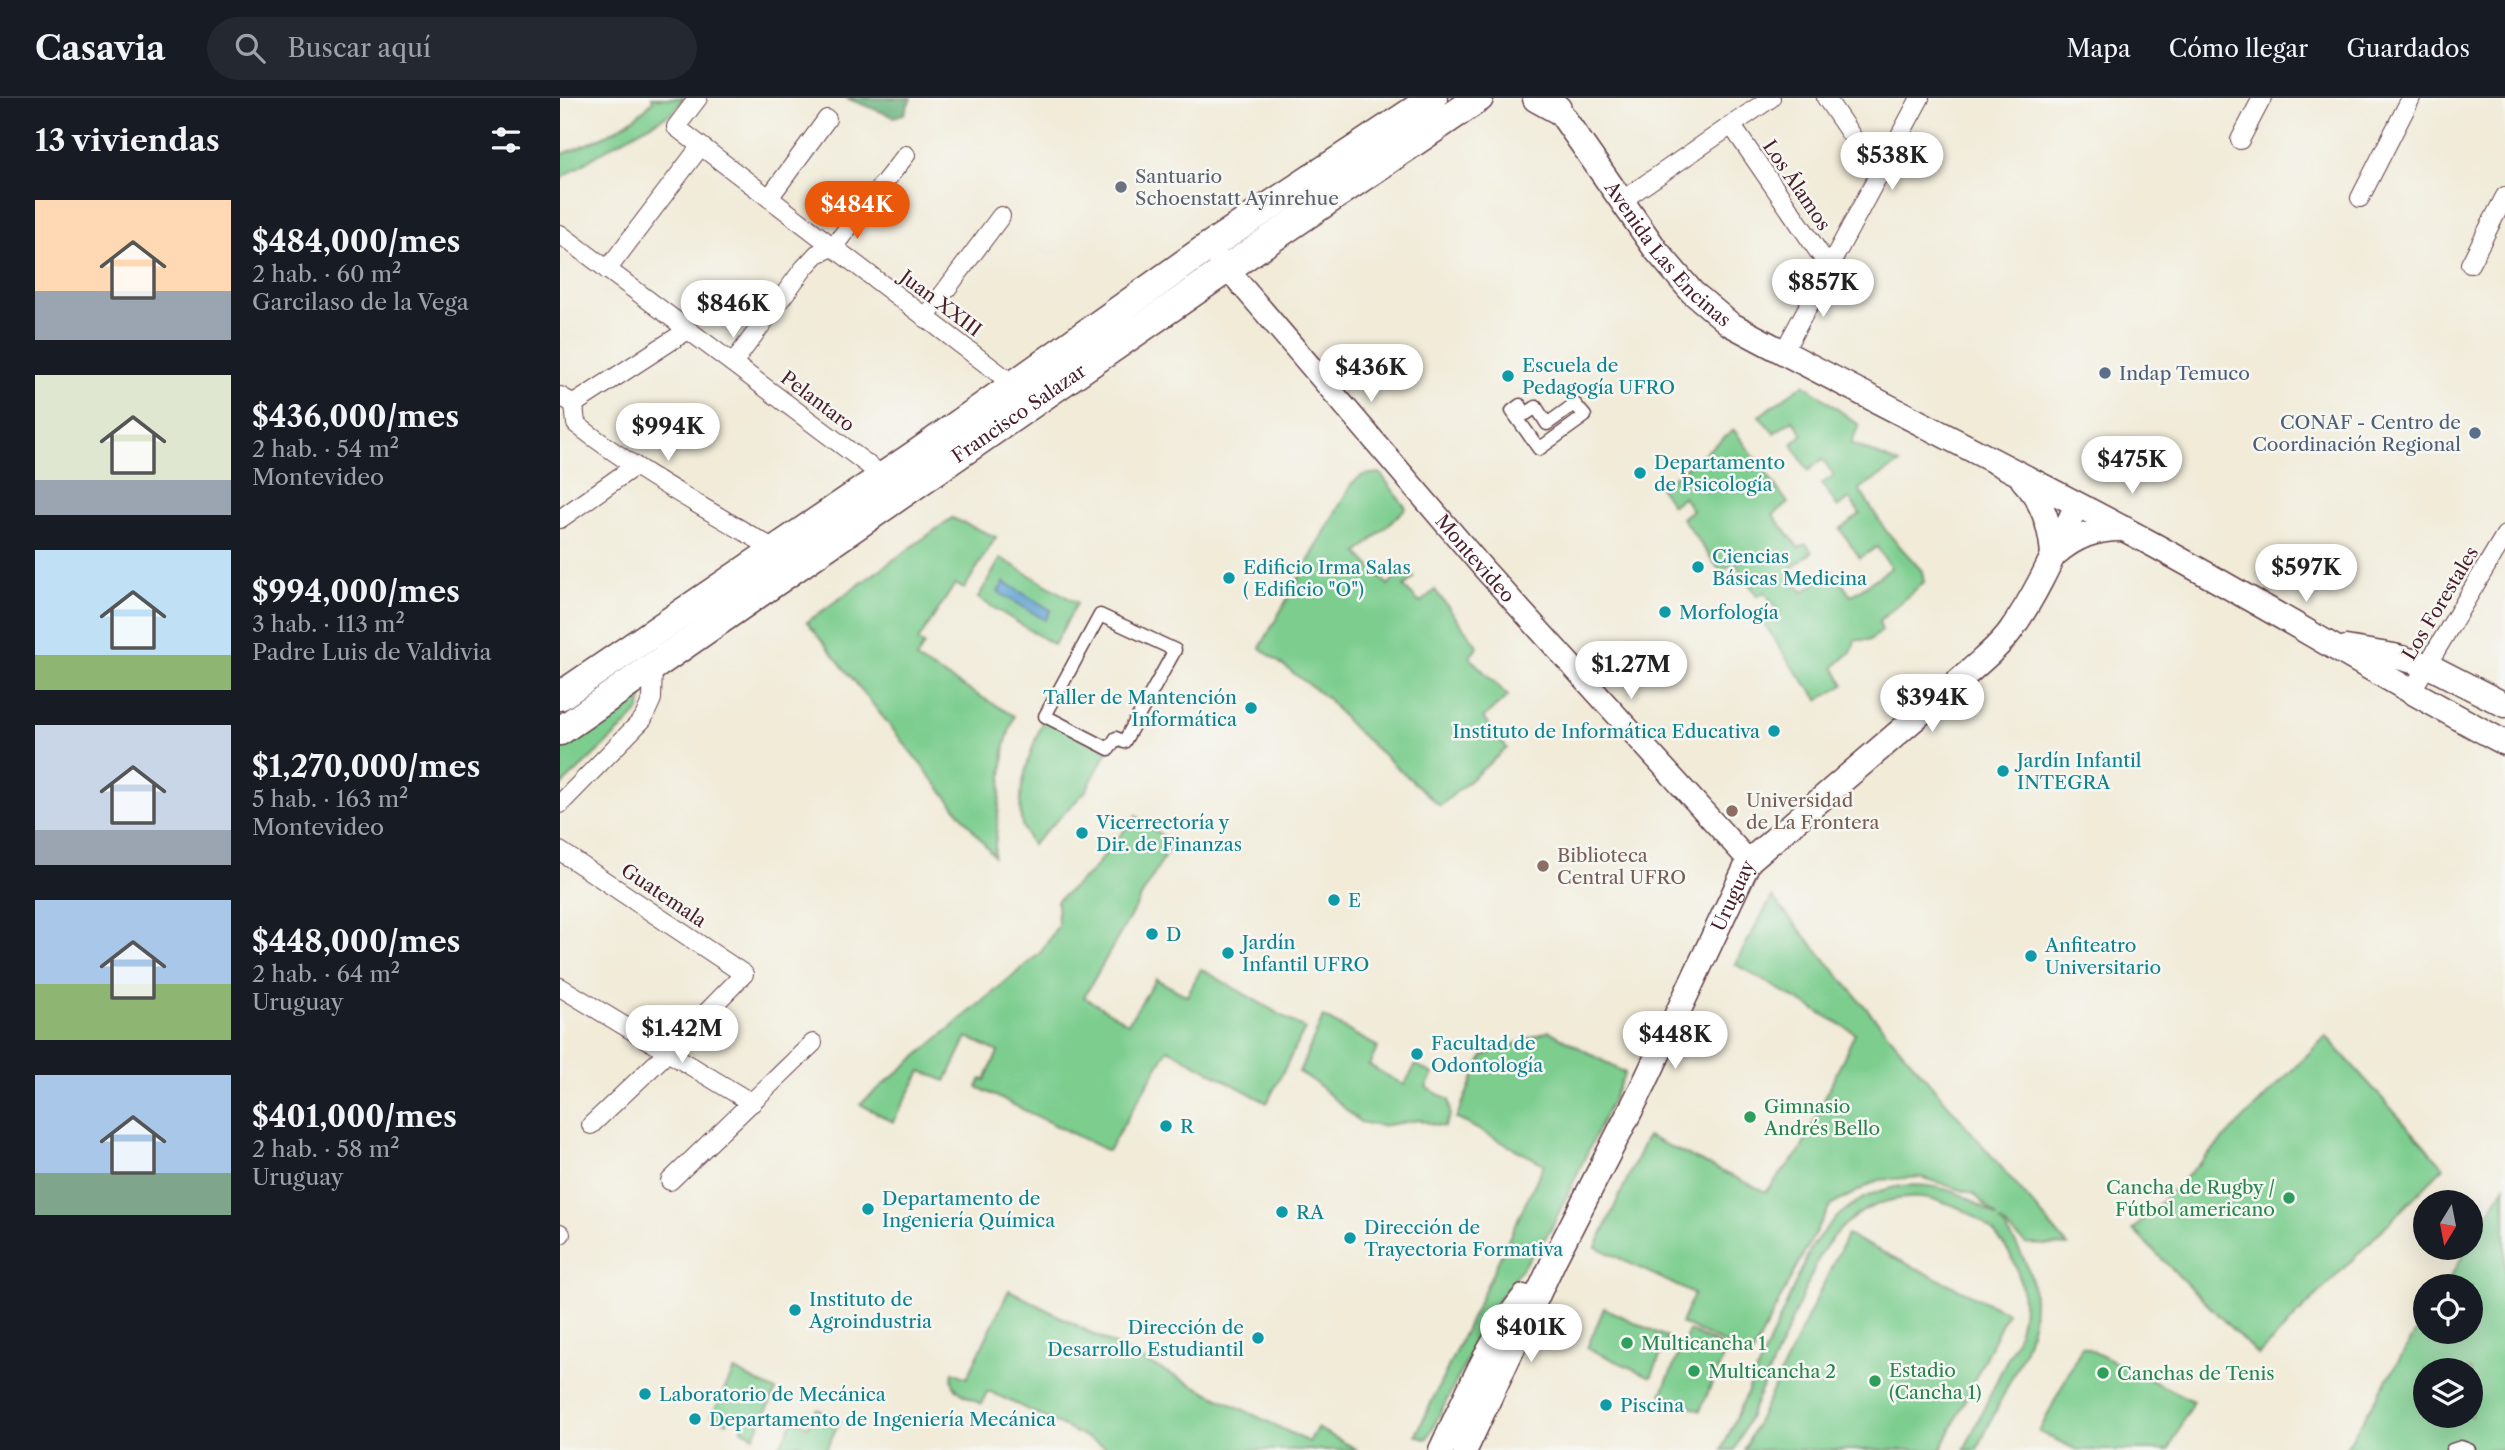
<!DOCTYPE html>
<html lang="es">
<head>
<meta charset="utf-8">
<style>
  :root { --surface:#171b24; --page:#242831; --text:#f1f3f6; --muted:#9ea1a6; --line:#363941; --accent:#ea580c }
  body { margin:0; font-family:"Libre Caslon Text",serif; background:var(--page); color:var(--text); height:100vh; display:flex; flex-direction:column; font-size:26px; white-space:nowrap }
  * { box-sizing:border-box; margin:0 }
  p { font-size:23px; color:var(--muted) }
  .icon { flex:none; width:38px; height:38px; fill:none; stroke:currentColor; stroke-width:2; stroke-linecap:round; stroke-linejoin:round }
  .map { position:relative; flex:1; overflow:hidden }
  .side { display:flex; flex-direction:column; background:var(--surface); width:560px }
  .side>* { flex:none }
  .needle { width:46px; rotate:190deg }
  .buttons { position:absolute; left:1853px; top:1092px; display:grid; gap:14px }
  .buttons a { display:grid; place-items:center; width:70px; height:70px; border-radius:50%; background:var(--surface); box-shadow:0 7px 28px #0002; font-size:35px }
  .price { position:absolute; translate:-50% -60px; padding:0 16px; border-radius:24px; background:#fff; color:#222; font-size:23px; line-height:46px; filter:drop-shadow(0 2px 4px #0008) }
  .price::after { content:''; position:absolute; left:50%; top:42px; width:21px; height:16px; margin-left:-10px; background:inherit; clip-path:polygon(0 0,100% 0,50% 100%) }
  .price.on { background:var(--accent); color:#fff }
  ul { padding:0; list-style:none }
  li { display:flex; align-items:center; gap:21px; height:175px; padding:0 35px }
  li span { display:grid; place-items:center; flex:none; width:196px; height:140px; border-radius:0px; color:#555 }
  li>.icon { margin-inline-start:auto }
  span .icon { width:84px; height:84px; fill:#fffc; stroke-width:1 }
  li b { font-size:30px }
  h2 { display:flex; justify-content:space-between; align-items:center; height:84px; padding:0 35px; font-size:30px }
  header { display:flex; align-items:center; gap:42px; box-sizing:border-box; height:98px; padding:0 35px; background:var(--surface); border-bottom:2px solid var(--line) }
  header strong { font-size:33px }
  nav { display:flex; gap:38px; margin-inline-start:auto; font-size:24px }
  .search { width:490px; height:63px; background:var(--page); display:flex; align-items:center; gap:18px; box-sizing:border-box; padding:0 24px; border-radius:38px; color:var(--muted); font-size:26px }
  main { display:flex; flex:1; min-height:0 }
  .map>svg:first-child { display:block }
</style>
</head>
<body>
<header>
<strong>Casavia</strong>
<div class="search"><svg class="icon" aria-label="search" viewBox="0 0 24 24"><circle cx="10" cy="10" r="6"/><path d="M15 15l6 6"/></svg>Buscar aquí</div>
<nav><a>Mapa</a><a>Cómo llegar</a><a>Guardados</a></nav>
</header>
<main>
<section class="side">
<h2>13 viviendas<svg class="icon" aria-label="filters" viewBox="0 0 24 24"><path d="M4 7h16M4 17h16"/><circle cx="9" cy="7" r="2"/><circle cx="15" cy="17" r="2"/></svg></h2>
<ul>
<li><span style="background:linear-gradient(#ffd9b3 65%,#9aa5b1 0)"><svg class="icon" aria-label="home" viewBox="0 0 24 24"><path d="M3 11l9-7 9 7M6 9v11h12V9"/></svg></span><div><b>$484,000/mes</b><p>2 hab. · 60 m²</p><p>Garcilaso de la Vega</p></div></li>
<li><span style="background:linear-gradient(#dfe7d0 75%,#9aa5b1 0)"><svg class="icon" aria-label="home" viewBox="0 0 24 24"><path d="M3 11l9-7 9 7M6 9v11h12V9"/></svg></span><div><b>$436,000/mes</b><p>2 hab. · 54 m²</p><p>Montevideo</p></div></li>
<li><span style="background:linear-gradient(#bfe0f5 75%,#8fb573 0)"><svg class="icon" aria-label="home" viewBox="0 0 24 24"><path d="M3 11l9-7 9 7M6 9v11h12V9"/></svg></span><div><b>$994,000/mes</b><p>3 hab. · 113 m²</p><p>Padre Luis de Valdivia</p></div></li>
<li><span style="background:linear-gradient(#c9d6e8 75%,#9aa5b1 0)"><svg class="icon" aria-label="home" viewBox="0 0 24 24"><path d="M3 11l9-7 9 7M6 9v11h12V9"/></svg></span><div><b>$1,270,000/mes</b><p>5 hab. · 163 m²</p><p>Montevideo</p></div></li>
<li><span style="background:linear-gradient(#a9c7e8 60%,#8fb573 0)"><svg class="icon" aria-label="home" viewBox="0 0 24 24"><path d="M3 11l9-7 9 7M6 9v11h12V9"/></svg></span><div><b>$448,000/mes</b><p>2 hab. · 64 m²</p><p>Uruguay</p></div></li>
<li><span style="background:linear-gradient(#a9c7e8 70%,#7fa58c 0)"><svg class="icon" aria-label="home" viewBox="0 0 24 24"><path d="M3 11l9-7 9 7M6 9v11h12V9"/></svg></span><div><b>$401,000/mes</b><p>2 hab. · 58 m²</p><p>Uruguay</p></div></li>
</ul>
</section>
<div class="map">
<svg width="1945" height="1352" viewBox="0 0 1945 1352">
  <rect width="100%" height="100%" fill="#f6f6f2"/>
  <filter id="ink" filterUnits="userSpaceOnUse"><feTurbulence type="fractalNoise" baseFrequency=".0143" numOctaves="2"/><feDisplacementMap in="SourceGraphic" scale="14" xChannelSelector="R" yChannelSelector="G"/><feConvolveMatrix kernelMatrix="1 2 1 2 8 2 1 2 1" color-interpolation-filters="sRGB"/></filter>
  <filter id="wash" filterUnits="userSpaceOnUse"><feTurbulence type="fractalNoise" baseFrequency=".00686" numOctaves="4" result="noise"/><feDisplacementMap in="SourceGraphic" scale="28" xChannelSelector="R" yChannelSelector="G"/><feGaussianBlur stdDeviation="1.57" result="paint"/><feColorMatrix in="noise" values="0 0 0 0 0 0 0 0 0 0 0 0 0 0 0 0 0 1.4 0 .05"/><feComposite in="paint" operator="in"/></filter>
  <g filter="url(#wash)">
    <rect width="100%" height="100%" fill="#f1ebd8"/>
    <g fill="#7ccd8e" stroke="#63765c" stroke-width="2" fill-rule="evenodd">
      <path d="M92 0H124L113 14 50 49 0 81V57C33 44 68 30 93 3Z"/>
      <polygon points="1244,286 1299,327 1291,345 1339,366 1299,391 1326,433 1362,473 1364,484 1319,523 1322,533 1310,542 1295,542 1292,553 1274,569 1284,587 1259,602 1231,567 1204,525 1218,514 1205,494 1197,498 1175,464 1161,474 1122,420 1132,412 1123,399 1112,407 1100,390 1174,332 1228,405 1213,417 1239,450 1246,446 1252,454 1228,473 1243,494 1273,473 1291,498 1331,470 1317,449 1300,460 1280,431 1300,416 1290,401 1278,409 1262,386 1274,377 1262,361 1248,373 1232,346 1243,336 1233,322 1214,335 1199,318"/>
      <polygon points="820,375 846,410 798,455 828,487 845,470 854,479 844,489 860,505 875,492 918,549 909,559 948,598 923,620 947,650 880,708 791,628 768,601 700,550 792,385 803,377"/>
      <polygon points="392,420 436,439 404,491 395,486 358,543 364,547 356,561 454,618 445,647 434,758 247,524"/>
      <polygon points="441,460 517,505 494,547 418,500"/>
      <polygon points="83,590 80,611 70,623 0,689 0,649"/>
      <path d="M485 618 549 651 525 694 472 747C469 741 464 734 462 727 455 695 472 648 485 618Z"/>
      <polygon points="576,718 612,745 524,899 568,925 596,881 627,898 641,871 745,931 707,1005 608,951 548,1053 417,989 421,981 425,982 438,954 407,939 386,983 361,973 333,1024 300,1006 481,854 498,827 497,803 530,775"/>
      <path d="M1212 799 1508 1148 1466 1146 1440 1123C1474 1167 1484 1200 1464 1254L1417 1352H1404C1416 1328 1427 1304 1438 1280 1450 1255 1463 1233 1463 1205 1462 1132 1384 1080 1316 1107 1292 1116 1276 1134 1261 1155L1175 1352H1162L1251 1150C1284 1100 1337 1073 1397 1095 1412 1101 1425 1111 1438 1120L1414 1096 1361 1079 1318 1082 1270 1108 1239 1164 1191 1259 1121 1225 1134 1196 1036 1149 1087 1038 1206 1094 1241 1052 1295 935 1175 866Z"/>
      <polygon points="763,919 818,949 809,967 844,987 856,967 873,976 866,989 889,1002 890,1017 884,1029 859,1022 821,1028 800,1024 755,984 739,974"/>
      <polygon points="989,933 1065,975 990,1133 937,1203 867,1341 856,1337 984,1066 896,1020 923,958"/>
      <polygon points="1766,938 1884,1069 1698,1257 1573,1132"/>
      <path d="M1945 1088V1352H1785L1865 1219 1866 1234H1911V1188H1884L1908 1150H1911V1144ZM1866 1272H1911V1318H1866Z"/>
      <polygon points="1287,1137 1447,1214 1381,1352 1184,1352"/>
      <path d="M449 1192 596 1269 749 1344 757 1330 798 1352H552L431 1294H427L421 1306C407 1298 388 1293 393 1274L407 1280Z"/>
      <polygon points="1044,1210 1108,1240 1091,1279 1027,1250"/>
      <polygon points="1129,1233 1167,1251 1140,1313 1101,1296"/>
      <polygon points="1522,1248 1633,1303 1609,1352 1517,1352 1479,1334"/>
      <polygon points="174,1272 216,1293 194,1338 181,1331 184,1324 171,1317 167,1325 152,1317"/>
      <polygon points="257,1311 280,1322 266,1352 252,1352 236,1345 232,1352 219,1350 234,1321 248,1328"/>
    </g>
    <polygon fill="#65b079" stroke="#586852" stroke-width="2" points="286,0 351,0 344,16 334,19"/>
    <polygon fill="#5da0d1" stroke="#54607e" stroke-width="2" points="444,484 491,512 485,522 438,494"/>
  </g>
  <g filter="url(#ink)">
    <g fill="none" stroke-linecap="round" stroke-linejoin="round">
      <g stroke="#633e45" stroke-width="15">
        <g id="pedestrian">
          <polygon points="1015,306 1025,318 979,351 952,313 960,307 966,316 976,309 987,326"/>
          <polygon points="540,517 615,552 564,644 556,640 549,651 485,618"/>
          <polyline points="1892,1352 1901,1349 1909,1352"/>
        </g>
      </g>
      <g stroke="#633e45" stroke-width="20">
        <g id="minor">
          <polyline points="138,0 116,29 454,287"/>
          <polyline points="1266,0 1319,78"/>
          <polyline points="1172,28 1269,169"/>
          <polyline points="1680,42 1702,0"/>
          <polyline points="209,100 267,21"/>
          <polyline points="1800,100 1851,0"/>
          <polyline points="1061,103 1211,0"/>
          <polyline points="0,136 323,378"/>
          <polyline points="1910,166 1945,98"/>
          <polyline points="47,172 140,49"/>
          <polyline points="365,220 441,118"/>
          <polyline points="1223,255 1360,0"/>
          <polyline points="173,265 244,170 257,156 273,149 346,57"/>
          <path d="M0 298 14 306 16 326C77 374 147 411 214 451"/>
          <polyline points="14,306 128,232"/>
          <polyline points="0,421 75,368"/>
          <polyline points="1851,594 1945,437"/>
          <polyline points="0,706 83,621 92,601 93,567"/>
          <polyline points="0,753 184,876 108,954 31,1027"/>
          <polyline points="0,889 192,1005"/>
          <polyline points="110,1083 253,945"/>
          <polyline points="0,1135 1,1136"/>
        </g>
      </g>
      <g stroke="#633e45" stroke-width="24">
        <g id="tertiary">
          <path id="s1" d="M659 161 923 470 1189 763"/>
        </g>
      </g>
      <g stroke="#633e45" stroke-width="27">
        <g id="secondary">
          <path id="s2" d="M990 0 1096 152 1132 194 1170 226C1301 296 1435 362 1566 432 1694 500 1817 577 1945 645"/>
          <path d="M1463 382C1483 403 1491 429 1493 457"/>
          <path d="M1494 457C1515 438 1537 430 1565 431"/>
          <polyline points="1786,550 1834,558 1867,567 1945,607"/>
          <path d="M881 1352C905 1302 929 1242 964 1199"/>
          <path id="s3" d="M905 1352 995 1160 1085 984 1189 763 1409 574C1423 561 1440 548 1451 532 1478 494 1497 449 1517 407"/>
        </g>
      </g>
      <g stroke="#633e45" stroke-width="31">
        <g id="primary">
          <polyline points="977,0 997,11"/>
          <polyline points="0,598 362,352 648,149 873,0"/>
          <path id="s4" d="M0 633 668 170 919 0"/>
        </g>
      </g>
      <use href="#pedestrian" stroke="#fff" stroke-width="12"/>
      <use href="#minor" stroke="#fff" stroke-width="18"/>
      <use href="#tertiary" stroke="#fff" stroke-width="21"/>
      <use href="#secondary" stroke="#fff" stroke-width="24"/>
      <use href="#primary" stroke="#fff" stroke-width="28"/>
    </g>
  </g>
  <circle fill="#6b7280" stroke="#f6f6f2" stroke-width="2.5" cx="561" cy="89" r="7"/>
  <g fill="#5c6f8a" stroke="#f6f6f2" stroke-width="2.5">
    <circle cx="1545" cy="275" r="7"/>
    <circle cx="1915" cy="335" r="7"/>
  </g>
  <g fill="#0f9aa8" stroke="#f6f6f2" stroke-width="2.5">
    <circle cx="948" cy="278" r="7"/>
    <circle cx="1080" cy="375" r="7"/>
    <circle cx="1138" cy="469" r="7"/>
    <circle cx="669" cy="480" r="7"/>
    <circle cx="1105" cy="514" r="7"/>
    <circle cx="691" cy="610" r="7"/>
    <circle cx="1214" cy="633" r="7"/>
    <circle cx="1443" cy="673" r="7"/>
    <circle cx="522" cy="735" r="7"/>
    <circle cx="774" cy="802" r="7"/>
    <circle cx="592" cy="836" r="7"/>
    <circle cx="668" cy="855" r="7"/>
    <circle cx="1471" cy="858" r="7"/>
    <circle cx="857" cy="956" r="7"/>
    <circle cx="606" cy="1028" r="7"/>
    <circle cx="308" cy="1111" r="7"/>
    <circle cx="722" cy="1114" r="7"/>
    <circle cx="790" cy="1140" r="7"/>
    <circle cx="235" cy="1212" r="7"/>
    <circle cx="698" cy="1240" r="7"/>
    <circle cx="85" cy="1296" r="7"/>
    <circle cx="1046" cy="1307" r="7"/>
    <circle cx="135" cy="1321" r="7"/>
  </g>
  <g fill="#8d6e63" stroke="#f6f6f2" stroke-width="2.5">
    <circle cx="1172" cy="713" r="7"/>
    <circle cx="983" cy="768" r="7"/>
  </g>
  <g fill="#2e9e5b" stroke="#f6f6f2" stroke-width="2.5">
    <circle cx="1190" cy="1019" r="7"/>
    <circle cx="1729" cy="1100" r="7"/>
    <circle cx="1067" cy="1245" r="7"/>
    <circle cx="1134" cy="1273" r="7"/>
    <circle cx="1543" cy="1275" r="7"/>
    <circle cx="1315" cy="1283" r="7"/>
  </g>
  <g text-anchor="middle" stroke-width="5" stroke-linejoin="round" paint-order="stroke">
    <g font-size="19" fill="#5b616d" stroke="#f6f6f2" text-anchor="start">
      <text x="575" y="85">Santuario<tspan x="575" dy="22">Schoenstatt Ayinrehue</tspan></text>
    </g>
    <g font-size="19" fill="#4a1f2b" stroke="#f6f6f2">
      <text transform="translate(1237 87) rotate(56)" y="7">Los Álamos</text>
      <text dy="7" stroke="none"><textPath href="#s2" startOffset="196">Avenida Las Encinas</textPath></text>
      <text transform="translate(381 205) rotate(37)" y="7">Juan XXIII</text>
      <text transform="translate(258 303) rotate(37)" y="7">Pelantaro</text>
      <text dy="7" stroke="none"><textPath href="#s4" startOffset="558">Francisco Salazar</textPath></text>
      <text dy="7" stroke="none"><textPath href="#s1" startOffset="394">Montevideo</textPath></text>
      <text transform="translate(1880 505) rotate(-59)" y="7">Los Forestales</text>
      <text transform="translate(104 797) rotate(34)" y="7">Guatemala</text>
      <text dy="7" stroke="none"><textPath href="#s3" startOffset="616">Uruguay</textPath></text>
    </g>
    <g font-size="19" fill="#0d838f" stroke="#f6f6f2" text-anchor="start">
      <text x="962" y="274">Escuela de<tspan x="962" dy="22">Pedagogía UFRO</tspan></text>
      <text x="1094" y="371">Departamento<tspan x="1094" dy="22">de Psicología</tspan></text>
      <text x="1152" y="465">Ciencias<tspan x="1152" dy="22">Básicas Medicina</tspan></text>
      <text x="683" y="476">Edificio Irma Salas<tspan x="683" dy="22">( Edificio "O")</tspan></text>
      <text x="1119" y="521">Morfología</text>
      <text x="677" y="606" text-anchor="end">Taller de Mantención<tspan x="677" dy="22">Informática</tspan></text>
      <text x="1200" y="640" text-anchor="end">Instituto de Informática Educativa</text>
      <text x="1457" y="669">Jardín Infantil<tspan x="1457" dy="22">INTEGRA</tspan></text>
      <text x="536" y="731">Vicerrectoría y<tspan x="536" dy="22">Dir. de Finanzas</tspan></text>
      <text x="788" y="809">E</text>
      <text x="606" y="843">D</text>
      <text x="682" y="851">Jardín<tspan x="682" dy="22">Infantil UFRO</tspan></text>
      <text x="1485" y="854">Anfiteatro<tspan x="1485" dy="22">Universitario</tspan></text>
      <text x="871" y="952">Facultad de<tspan x="871" dy="22">Odontología</tspan></text>
      <text x="620" y="1035">R</text>
      <text x="322" y="1107">Departamento de<tspan x="322" dy="22">Ingeniería Química</tspan></text>
      <text x="736" y="1121">RA</text>
      <text x="804" y="1136">Dirección de<tspan x="804" dy="22">Trayectoria Formativa</tspan></text>
      <text x="249" y="1208">Instituto de<tspan x="249" dy="22">Agroindustria</tspan></text>
      <text x="684" y="1236" text-anchor="end">Dirección de<tspan x="684" dy="22">Desarrollo Estudiantil</tspan></text>
      <text x="99" y="1303">Laboratorio de Mecánica</text>
      <text x="1060" y="1314">Piscina</text>
      <text x="149" y="1328">Departamento de Ingeniería Mecánica</text>
    </g>
    <g font-size="19" fill="#4e5e75" stroke="#f6f6f2" text-anchor="start">
      <text x="1559" y="282">Indap Temuco</text>
      <text x="1901" y="331" text-anchor="end">CONAF - Centro de<tspan x="1901" dy="22">Coordinación Regional</tspan></text>
    </g>
    <g font-size="19" fill="#785e54" stroke="#f6f6f2" text-anchor="start">
      <text x="1186" y="709">Universidad<tspan x="1186" dy="22">de La Frontera</tspan></text>
      <text x="997" y="764">Biblioteca<tspan x="997" dy="22">Central UFRO</tspan></text>
    </g>
    <g font-size="19" fill="#27864d" stroke="#f6f6f2" text-anchor="start">
      <text x="1204" y="1015">Gimnasio<tspan x="1204" dy="22">Andrés Bello</tspan></text>
      <text x="1715" y="1096" text-anchor="end">Cancha de Rugby /<tspan x="1715" dy="22">Fútbol americano</tspan></text>
      <text x="1081" y="1252">Multicancha 1</text>
      <text x="1329" y="1279">Estadio<tspan x="1329" dy="22">(Cancha 1)</tspan></text>
      <text x="1148" y="1280">Multicancha 2</text>
      <text x="1557" y="1282">Canchas de Tenis</text>
    </g>
  </g>
</svg>
<div class="buttons">
<a><svg class="needle" viewBox="-14 -14 28 28"><path d="M0-13l5 13h-10z" fill="#e53935"/><path d="M0 13l5-13h-10z" fill="#9ea1a6"/></svg></a>
<a><svg class="icon" aria-label="locate" viewBox="0 0 24 24"><circle cx="12" cy="12" r="6"/><path d="M12 2v4M12 18v4M2 12h4M18 12h4"/></svg></a>
<a><svg class="icon" aria-label="layers" viewBox="0 0 24 24"><path d="M12 4l9 5-9 5-9-5zM3 14l9 5 9-5"/></svg></a>
</div>
<b class="price" style="left:1332px;top:94px">$538K</b>
<b class="price on" style="left:297px;top:143px">$484K</b>
<b class="price" style="left:1263px;top:221px">$857K</b>
<b class="price" style="left:173px;top:242px">$846K</b>
<b class="price" style="left:811px;top:306px">$436K</b>
<b class="price" style="left:108px;top:365px">$994K</b>
<b class="price" style="left:1572px;top:398px">$475K</b>
<b class="price" style="left:1746px;top:506px">$597K</b>
<b class="price" style="left:1071px;top:603px">$1.27M</b>
<b class="price" style="left:1372px;top:636px">$394K</b>
<b class="price" style="left:122px;top:967px">$1.42M</b>
<b class="price" style="left:1115px;top:973px">$448K</b>
<b class="price" style="left:971px;top:1266px">$401K</b>
</div>
</main>
</body>
</html>
